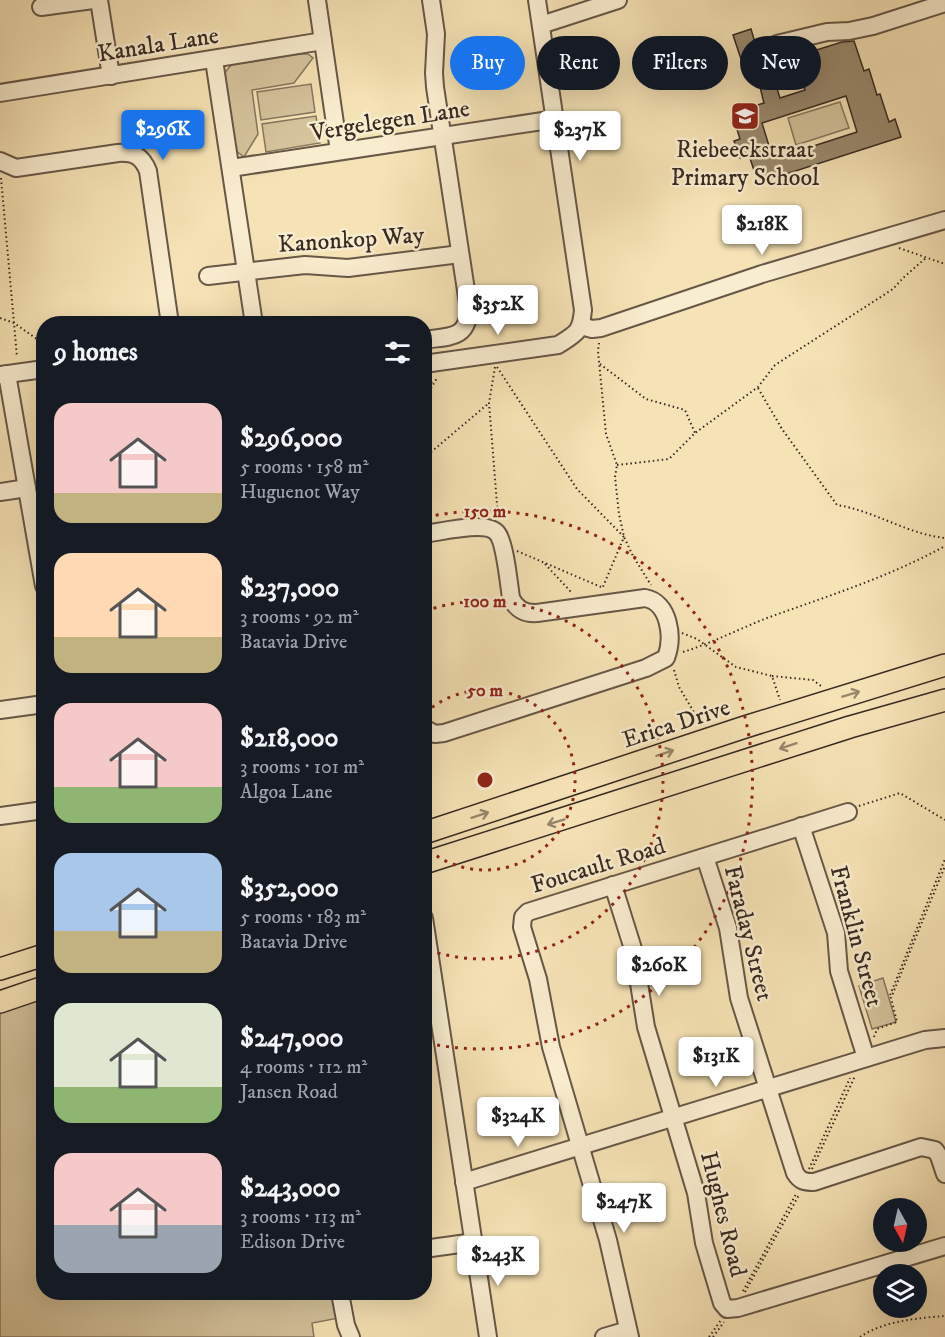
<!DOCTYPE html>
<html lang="en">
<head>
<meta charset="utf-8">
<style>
  :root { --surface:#171b24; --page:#20242c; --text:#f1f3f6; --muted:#9ea1a6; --accent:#1a73e8 }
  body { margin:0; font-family:"IM FELL DW Pica",serif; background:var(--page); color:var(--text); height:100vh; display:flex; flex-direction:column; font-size:22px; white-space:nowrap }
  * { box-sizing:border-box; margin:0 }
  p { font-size:20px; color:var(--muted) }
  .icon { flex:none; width:33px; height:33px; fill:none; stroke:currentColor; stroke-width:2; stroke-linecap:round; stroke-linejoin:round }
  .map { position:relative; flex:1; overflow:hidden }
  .sheet { position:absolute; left:36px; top:316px; width:396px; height:984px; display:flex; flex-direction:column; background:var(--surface); border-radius:24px; box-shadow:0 6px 24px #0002 }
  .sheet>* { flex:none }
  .guide { position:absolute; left:450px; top:36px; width:405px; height:54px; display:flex; gap:12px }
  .needle { width:39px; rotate:172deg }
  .tools { position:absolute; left:873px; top:1198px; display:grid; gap:12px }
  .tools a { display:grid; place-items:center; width:54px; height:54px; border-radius:50%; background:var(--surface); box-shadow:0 6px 24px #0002; font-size:30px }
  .price { position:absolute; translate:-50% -51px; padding:0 14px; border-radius:6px; background:#fff; color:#222; font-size:20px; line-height:39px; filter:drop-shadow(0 2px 3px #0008) }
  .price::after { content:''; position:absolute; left:50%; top:36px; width:18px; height:14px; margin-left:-9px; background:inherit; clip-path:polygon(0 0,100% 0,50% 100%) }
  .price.selected { background:var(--accent); color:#fff }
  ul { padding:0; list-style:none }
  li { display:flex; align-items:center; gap:18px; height:150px; padding:0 18px }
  li span { display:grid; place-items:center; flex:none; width:168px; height:120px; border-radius:18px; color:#555 }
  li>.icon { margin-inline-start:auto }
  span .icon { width:72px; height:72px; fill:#fffc; stroke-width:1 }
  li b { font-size:26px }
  h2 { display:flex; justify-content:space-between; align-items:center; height:72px; padding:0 18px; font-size:26px }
  .tag { padding:0 21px; border-radius:27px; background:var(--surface); box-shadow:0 6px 24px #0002; font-size:21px; line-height:54px }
  .tag.selected { background:var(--accent); color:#fff }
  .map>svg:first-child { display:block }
</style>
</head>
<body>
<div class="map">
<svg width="945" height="1337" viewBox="0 0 945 1337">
  <rect width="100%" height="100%" fill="#f6e3b5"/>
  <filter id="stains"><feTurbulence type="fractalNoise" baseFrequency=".00333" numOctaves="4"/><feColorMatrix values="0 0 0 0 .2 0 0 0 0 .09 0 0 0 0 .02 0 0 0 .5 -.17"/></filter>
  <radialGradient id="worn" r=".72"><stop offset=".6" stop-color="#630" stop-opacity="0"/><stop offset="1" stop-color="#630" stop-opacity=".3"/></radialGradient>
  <g fill="#d5c49c" stroke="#86775f" stroke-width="1.5">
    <polygon points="301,54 308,54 313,58 294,83 252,90 258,134 244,157 235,150 223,75 231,65"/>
    <polygon points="311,84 315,112 261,120 257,92"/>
    <polygon points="840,102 849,128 796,145 788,118"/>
    <polygon points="316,116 320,143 266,152 262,124"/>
    <polygon points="883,978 896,1022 872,1029 859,986"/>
    <polygon points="43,998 44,1293 336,1293 339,1318 312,1323 314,1337 0,1337 0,1012"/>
  </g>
  <g fill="#9a8a6e" stroke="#362a22" stroke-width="1.5" fill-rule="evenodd">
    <polygon points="751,29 761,63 744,68 733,35"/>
    <path d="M854 41 864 71 869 69 877 95 880 94 889 122 895 119 901 137 758 183 749 155 740 158 734 141 740 139 732 113 764 103 760 87 775 82 780 98 805 90 794 57 842 42ZM846 96 857 132 773 159 762 123Z"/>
  </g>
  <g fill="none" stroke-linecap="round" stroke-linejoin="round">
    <g stroke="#665847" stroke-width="20">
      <g id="minor">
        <polyline points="99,0 111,76"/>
        <polyline points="317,0 339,151"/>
        <polyline points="41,7 93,0"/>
        <polyline points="541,25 618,0"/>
        <polyline points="777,44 827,32 849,31 873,26 945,3"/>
        <polyline points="214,60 254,324"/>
        <polyline points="0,93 323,41"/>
        <path d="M0 161 16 168 118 153C134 152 142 156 148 171L170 324"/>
        <polyline points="231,168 556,119"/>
        <polyline points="208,276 305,265 348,268 460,254"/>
        <polyline points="581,326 592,329 601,328 762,274 945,220"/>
        <path d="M424 340C448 336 467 340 469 310L435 87 434 73 436 34 431 0"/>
        <path d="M424 364 558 345C577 333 581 332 583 310L537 0"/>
        <polyline points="7,374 44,586"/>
        <polyline points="0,375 44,369"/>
        <polyline points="0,492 27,488"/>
        <path d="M424 534C441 532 486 520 497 533 505 542 509 585 511 598 516 609 525 614 537 613L645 598C669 602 674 637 666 658L646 668 444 733 435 734 424 728"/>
        <polyline points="0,710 44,704"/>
        <polyline points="0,816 44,810"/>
        <polyline points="801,826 836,933 839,971 866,1058"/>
        <path d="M705 857 728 928 739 998 795 1173C800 1181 804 1182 814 1182L921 1147 935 1150 939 1156 945 1174"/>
        <polyline points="613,885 634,952 646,1027 696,1193 704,1243 722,1303 727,1309 738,1308 945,1246"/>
        <polyline points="424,918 488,1337"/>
        <polyline points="464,1182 925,1040 945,1038"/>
        <polyline points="424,1249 474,1242"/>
        <polyline points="340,1293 346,1325 351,1337"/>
        <polyline points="604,1337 628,1330"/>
        <polyline points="630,1337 608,1240 551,1047 538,979 522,927 523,917 528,912 848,812"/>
      </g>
    </g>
    <g stroke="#362a22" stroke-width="24">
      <g id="major">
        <polyline points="424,833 745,727 945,665"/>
        <polyline points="424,863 850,727 945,700"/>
        <polyline points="0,969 44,955"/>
        <polyline points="0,1002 44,987"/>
      </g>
    </g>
    <g stroke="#362a22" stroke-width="2" stroke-dasharray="1.5 3" stroke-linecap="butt">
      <polyline points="1,178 17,357"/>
      <polyline points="899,248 945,264"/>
      <polyline points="0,318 14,323 44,344"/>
      <polyline points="599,343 598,351 606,434 617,465 615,477 619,514 624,537 633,556 651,585"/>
      <polyline points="600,364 646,399 685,410 695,433"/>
      <polyline points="495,367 489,403 498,517"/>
      <polyline points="497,367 577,489 624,537 602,589"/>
      <polyline points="424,388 434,380"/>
      <path d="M758 388 782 429 837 505C875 511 907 534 945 538"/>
      <polyline points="424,400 437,378"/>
      <polyline points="424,458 489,403"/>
      <polyline points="617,465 669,459 695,433 758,387 775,365 893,289 903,278 927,257"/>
      <polyline points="517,551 601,587"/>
      <polyline points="545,564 572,593"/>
      <polyline points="682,633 697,639 736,667 772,676 780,700"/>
      <path d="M683 652C712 643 739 629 767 618 828 596 889 577 945 546"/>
      <polyline points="674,670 679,687 701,724"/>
      <polyline points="772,676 813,680 821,686"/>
      <polyline points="859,806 900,793 945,820"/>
      <polyline points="890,995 945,859"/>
      <polyline points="874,1037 877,1029 897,1022 891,998 945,866"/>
      <polyline points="809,1169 850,1078"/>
      <polyline points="812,1169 855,1076"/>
      <polyline points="743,1291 796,1194"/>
      <polyline points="745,1292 799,1195"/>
      <polyline points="709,1337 721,1320"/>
      <polyline points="713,1337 724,1322"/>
      <path d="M860 1337C883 1321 918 1318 945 1316"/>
    </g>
    <use href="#minor" stroke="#f9edcf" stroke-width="16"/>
    <use href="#major" stroke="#f6e3b5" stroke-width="21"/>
  </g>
  <defs><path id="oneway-shaft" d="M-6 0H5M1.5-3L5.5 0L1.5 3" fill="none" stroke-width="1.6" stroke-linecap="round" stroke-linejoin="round" transform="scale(1.5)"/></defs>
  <g stroke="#96866c">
    <use href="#oneway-shaft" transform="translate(851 694) rotate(-17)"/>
    <use href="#oneway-shaft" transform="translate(788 746) rotate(162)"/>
    <use href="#oneway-shaft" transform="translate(665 753) rotate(-18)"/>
    <use href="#oneway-shaft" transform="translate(480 815) rotate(-18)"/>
    <use href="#oneway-shaft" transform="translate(556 822) rotate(163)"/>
  </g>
  <g fill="none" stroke="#8f2418" stroke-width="3" stroke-dasharray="3 6">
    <path d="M425 713A90 90 0 1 1 425 847"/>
    <path d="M425 611A179 179 0 1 1 425 949"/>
    <path d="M427 517A269 269 0 1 1 427 1043"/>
  </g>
  <defs>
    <g id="school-square" transform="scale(1.5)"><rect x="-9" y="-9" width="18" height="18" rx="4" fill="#8f2418" stroke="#f9edcf"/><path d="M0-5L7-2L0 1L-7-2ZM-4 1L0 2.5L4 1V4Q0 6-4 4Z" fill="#fff"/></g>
  </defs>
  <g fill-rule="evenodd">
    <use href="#school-square" x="745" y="116"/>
  </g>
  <g text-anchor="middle" stroke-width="5" stroke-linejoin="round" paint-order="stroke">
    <g font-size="24" fill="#362a22" stroke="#f9edcf">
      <text transform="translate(158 44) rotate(-9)" y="8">Kanala Lane</text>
      <text transform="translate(390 120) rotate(-9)" y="8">Vergelegen Lane</text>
      <text transform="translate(351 239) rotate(-4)" y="8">Kanonkop Way</text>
      <text transform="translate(676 723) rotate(-18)" y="8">Erica Drive</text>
      <text transform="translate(598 865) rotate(-17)" y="8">Foucault Road</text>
      <text transform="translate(749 933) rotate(76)" y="8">Faraday Street</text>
      <text transform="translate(857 936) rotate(75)" y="8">Franklin Street</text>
      <text transform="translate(724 1214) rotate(76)" y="8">Hughes Road</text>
    </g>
    <g font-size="24" fill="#362a22" stroke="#f9edcf">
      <text x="745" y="157">Riebeeckstraat<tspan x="745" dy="28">Primary School</tspan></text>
    </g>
  </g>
  <circle cx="485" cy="780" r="9" fill="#8f2418" stroke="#f9edcf" stroke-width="3"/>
  <g font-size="18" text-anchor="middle" font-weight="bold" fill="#8f2418" stroke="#f9edcf" stroke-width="5" stroke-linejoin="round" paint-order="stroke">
    <text x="485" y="517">150 m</text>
    <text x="485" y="607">100 m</text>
    <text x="485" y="696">50 m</text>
  </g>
  <rect width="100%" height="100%" filter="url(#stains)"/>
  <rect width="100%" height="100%" fill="url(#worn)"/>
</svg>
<div class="tools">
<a><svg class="needle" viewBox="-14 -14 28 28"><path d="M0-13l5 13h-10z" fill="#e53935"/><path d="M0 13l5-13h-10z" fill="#9ea1a6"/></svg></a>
<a><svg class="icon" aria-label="layers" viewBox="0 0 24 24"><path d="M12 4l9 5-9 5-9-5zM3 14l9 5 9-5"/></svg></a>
</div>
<b class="price selected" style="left:163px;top:161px">$296K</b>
<b class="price" style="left:580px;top:162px">$237K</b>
<b class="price" style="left:762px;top:256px">$218K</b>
<b class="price" style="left:498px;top:336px">$352K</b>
<b class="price" style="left:659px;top:997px">$260K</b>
<b class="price" style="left:716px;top:1088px">$131K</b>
<b class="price" style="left:518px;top:1148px">$324K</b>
<b class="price" style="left:624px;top:1234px">$247K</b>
<b class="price" style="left:498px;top:1287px">$243K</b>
<div class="guide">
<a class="tag selected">Buy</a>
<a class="tag">Rent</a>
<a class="tag">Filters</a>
<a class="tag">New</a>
</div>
<section class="sheet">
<h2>9 homes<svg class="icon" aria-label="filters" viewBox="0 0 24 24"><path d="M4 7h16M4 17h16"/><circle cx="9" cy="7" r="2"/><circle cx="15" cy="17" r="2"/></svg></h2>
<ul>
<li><span style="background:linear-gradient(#f6c9c9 75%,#c2b280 0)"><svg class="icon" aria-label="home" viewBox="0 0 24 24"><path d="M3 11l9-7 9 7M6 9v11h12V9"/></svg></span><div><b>$296,000</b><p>5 rooms · 158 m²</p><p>Huguenot Way</p></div></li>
<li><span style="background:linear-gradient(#ffd9b3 70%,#c2b280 0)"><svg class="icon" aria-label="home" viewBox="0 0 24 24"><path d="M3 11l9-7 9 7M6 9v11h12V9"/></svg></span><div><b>$237,000</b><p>3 rooms · 92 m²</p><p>Batavia Drive</p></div></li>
<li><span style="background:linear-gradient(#f6c9c9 70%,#8fb573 0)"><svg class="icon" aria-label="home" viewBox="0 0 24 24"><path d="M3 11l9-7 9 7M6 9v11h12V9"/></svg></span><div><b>$218,000</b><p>3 rooms · 101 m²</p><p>Algoa Lane</p></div></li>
<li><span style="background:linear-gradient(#a9c7e8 65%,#c2b280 0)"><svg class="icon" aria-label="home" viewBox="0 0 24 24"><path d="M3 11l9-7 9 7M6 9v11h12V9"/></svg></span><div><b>$352,000</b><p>5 rooms · 183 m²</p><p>Batavia Drive</p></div></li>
<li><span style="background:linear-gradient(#dfe7d0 70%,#8fb573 0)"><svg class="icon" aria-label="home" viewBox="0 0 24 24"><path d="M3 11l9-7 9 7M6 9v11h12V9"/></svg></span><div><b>$247,000</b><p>4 rooms · 112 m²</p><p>Jansen Road</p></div></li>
<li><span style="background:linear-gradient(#f6c9c9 60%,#9aa5b1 0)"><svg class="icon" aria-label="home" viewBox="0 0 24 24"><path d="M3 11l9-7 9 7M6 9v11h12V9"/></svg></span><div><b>$243,000</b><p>3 rooms · 113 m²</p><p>Edison Drive</p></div></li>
</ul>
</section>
</div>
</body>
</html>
